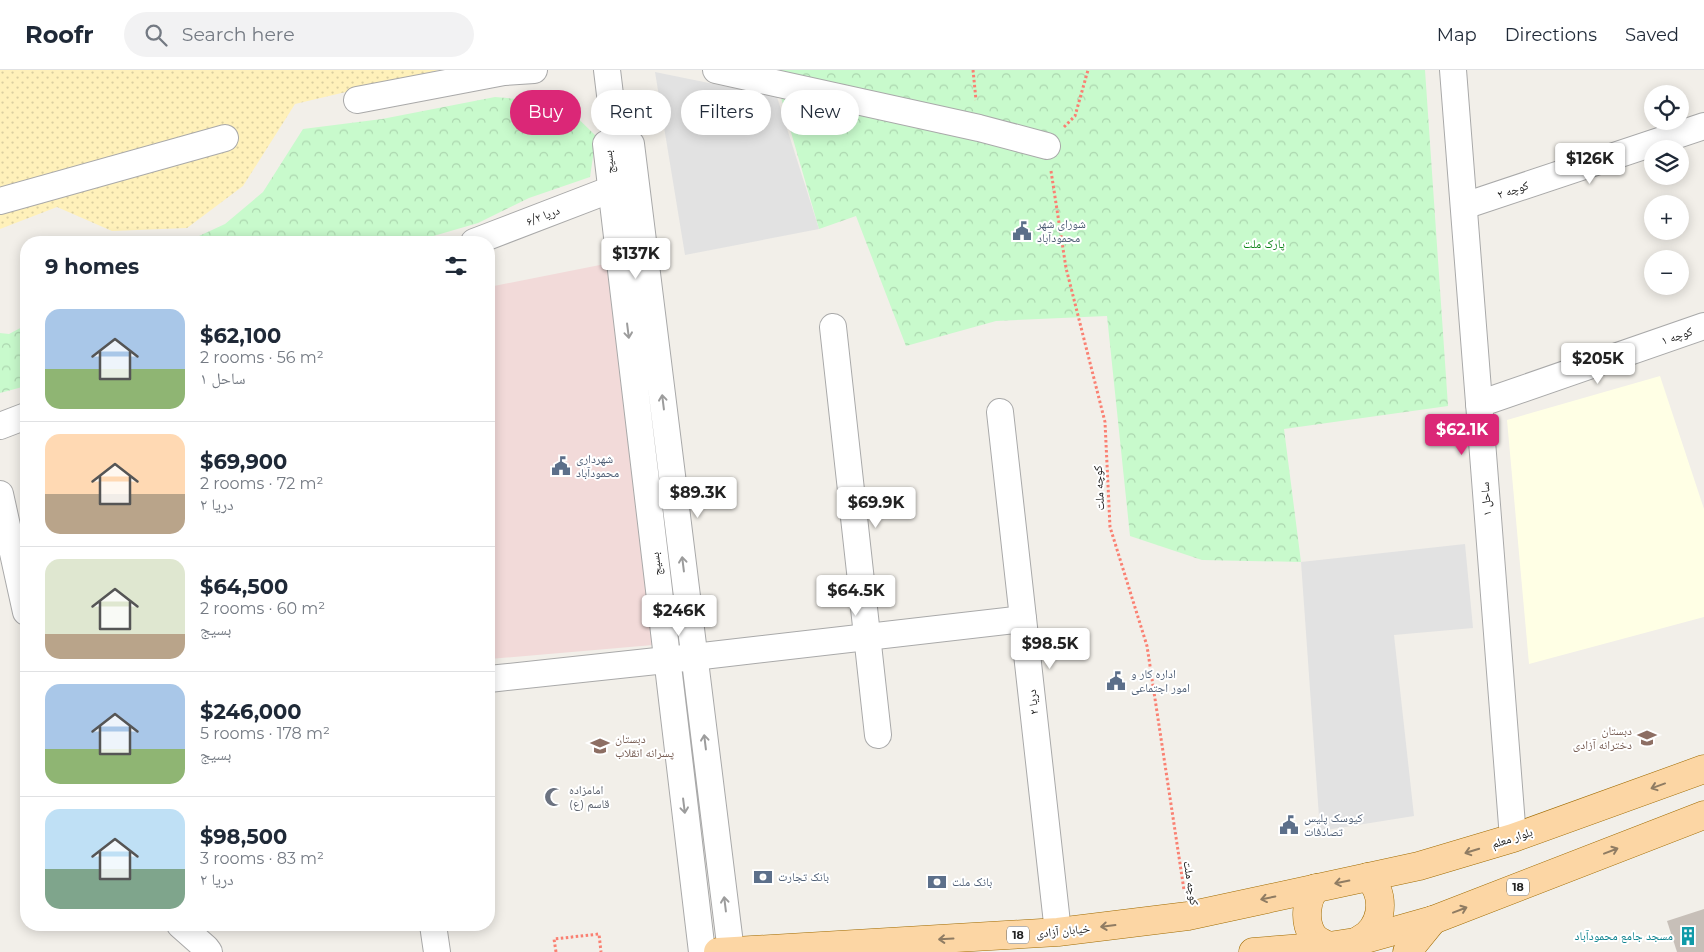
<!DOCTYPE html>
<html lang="en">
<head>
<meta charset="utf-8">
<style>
  :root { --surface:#fff; --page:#f2f2f3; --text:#1f2937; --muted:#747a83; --line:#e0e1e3; --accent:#db2777 }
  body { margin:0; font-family:Montserrat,"Noto Naskh Arabic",sans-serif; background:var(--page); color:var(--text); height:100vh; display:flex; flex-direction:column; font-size:19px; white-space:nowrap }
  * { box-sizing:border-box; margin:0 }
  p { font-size:16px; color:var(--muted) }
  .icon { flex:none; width:28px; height:28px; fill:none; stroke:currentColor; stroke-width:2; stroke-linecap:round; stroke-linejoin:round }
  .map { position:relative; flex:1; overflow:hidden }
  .details { position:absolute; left:20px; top:166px; width:475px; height:695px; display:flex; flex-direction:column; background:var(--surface); border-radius:20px; box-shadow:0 2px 12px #0003 }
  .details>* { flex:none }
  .banner { position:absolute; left:510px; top:20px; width:475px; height:45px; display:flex; gap:10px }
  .controls { position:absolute; left:1644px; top:15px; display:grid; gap:10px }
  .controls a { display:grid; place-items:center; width:45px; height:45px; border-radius:50%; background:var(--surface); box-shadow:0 2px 12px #0003; font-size:25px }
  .price { position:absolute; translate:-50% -42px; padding:0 11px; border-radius:5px; background:#fff; color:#222; font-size:16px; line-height:32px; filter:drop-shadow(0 1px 2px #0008) }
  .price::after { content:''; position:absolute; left:50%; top:30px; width:15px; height:11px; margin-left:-8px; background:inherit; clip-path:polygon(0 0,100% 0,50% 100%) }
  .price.on { background:var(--accent); color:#fff }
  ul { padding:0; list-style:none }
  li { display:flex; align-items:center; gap:15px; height:125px; padding:0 25px }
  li+li { border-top:1px solid var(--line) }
  li span { display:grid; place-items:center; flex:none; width:140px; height:100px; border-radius:15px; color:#555 }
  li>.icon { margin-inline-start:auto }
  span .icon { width:60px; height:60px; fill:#fffc; stroke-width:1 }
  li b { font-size:21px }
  h2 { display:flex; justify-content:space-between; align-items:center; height:60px; padding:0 25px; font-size:21px }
  .tag { padding:0 18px; border-radius:22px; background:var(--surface); box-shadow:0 2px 12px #0003; font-size:18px; line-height:45px }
  .tag.on { background:var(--accent); color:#fff }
  header { display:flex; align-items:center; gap:30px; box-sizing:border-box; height:70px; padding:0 25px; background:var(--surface); border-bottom:1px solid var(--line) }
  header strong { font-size:24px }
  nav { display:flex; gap:28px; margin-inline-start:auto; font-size:18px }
  .search { width:350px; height:45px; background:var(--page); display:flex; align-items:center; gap:12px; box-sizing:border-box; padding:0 18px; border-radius:28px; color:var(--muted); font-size:19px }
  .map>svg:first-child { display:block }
</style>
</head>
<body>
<header>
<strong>Roofr</strong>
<div class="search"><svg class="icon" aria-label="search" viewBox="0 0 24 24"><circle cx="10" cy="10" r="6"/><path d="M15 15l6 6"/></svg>Search here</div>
<nav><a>Map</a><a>Directions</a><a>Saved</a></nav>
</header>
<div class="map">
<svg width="1704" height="882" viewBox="0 0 1704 882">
  <defs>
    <pattern id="sand-dots" width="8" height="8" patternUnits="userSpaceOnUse" patternTransform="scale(1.25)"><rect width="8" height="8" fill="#fff1ba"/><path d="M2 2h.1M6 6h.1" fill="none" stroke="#dacea0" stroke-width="1.8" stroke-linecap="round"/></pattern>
    <pattern id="park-crowns" width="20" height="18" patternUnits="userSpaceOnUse" patternTransform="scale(1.25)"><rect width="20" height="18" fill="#c8facc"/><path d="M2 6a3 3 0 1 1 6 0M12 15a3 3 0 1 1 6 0" fill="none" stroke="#acd6af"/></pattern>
  </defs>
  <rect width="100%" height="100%" fill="#f2efe9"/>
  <polygon fill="#f2dad9" points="610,193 653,575 489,589 489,217"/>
  <polygon fill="#ffffe5" points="1660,306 1704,439 1704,547 1529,594 1507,350"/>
  <polygon fill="url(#sand-dots)" points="0,0 439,0 295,34 243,116 187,158 112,161 57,137 0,159"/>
  <g fill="url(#park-crowns)">
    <polygon points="773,0 1425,0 1448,336 1284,359 1301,492 1202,490 1130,466 1107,246 996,251 906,276 856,146 819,159"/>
    <polygon points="495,27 562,33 596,66 590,107 529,128 478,153 413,172 186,172 225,154 263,122 303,59 382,49"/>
    <polygon points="26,255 26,316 0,323 0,263 9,264"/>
  </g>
  <g fill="#e2e2e2">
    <polygon points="655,2 777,27 819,159 685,185"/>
    <polygon points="1465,474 1473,558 1394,565 1414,746 1320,761 1301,492"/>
  </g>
  <polygon fill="#c7bfb8" points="1704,839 1704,882 1677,882 1667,851"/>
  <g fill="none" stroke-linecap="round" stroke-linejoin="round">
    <g stroke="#a9a9a9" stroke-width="28">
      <g id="minor">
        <polyline points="607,0 616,74"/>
        <polyline points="716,0 979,58 1047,76"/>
        <polyline points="1453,0 1513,768"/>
        <polyline points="357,30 504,2 534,0"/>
        <polyline points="0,131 225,68"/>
        <polyline points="1464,136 1704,56"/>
        <polyline points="474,172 612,119"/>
        <polyline points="833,257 878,665"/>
        <polyline points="1479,334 1704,256"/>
        <polyline points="1000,342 1058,862"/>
        <polyline points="0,356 26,346"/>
        <polyline points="0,424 26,542"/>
        <polyline points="489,609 694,587 1023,549"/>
        <polyline points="180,855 206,878 209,882"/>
        <polyline points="433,855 437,882"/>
        <polyline points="702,882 606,74 631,74 731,882"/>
      </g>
    </g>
    <g stroke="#a06b00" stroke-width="29">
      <g id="major">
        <path d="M1316 818C1306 829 1304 851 1312 864 1316 871 1323 873 1329 876"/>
        <path d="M1355 873C1359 870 1364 867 1368 864 1384 848 1384 822 1368 807"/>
        <polyline points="718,882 1058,862 1188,846 1419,796 1513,768 1704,699"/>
        <polyline points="1253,882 1329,876 1355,872 1433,850 1704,745"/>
        <polyline points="1407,882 1433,850"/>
      </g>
    </g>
    <g stroke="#fa8072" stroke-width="3" stroke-dasharray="2.5 2.5" stroke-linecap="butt">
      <polyline points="973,0 976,30"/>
      <polyline points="1064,57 1075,46 1088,0"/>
      <polyline points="1051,101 1066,198 1105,352 1110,457 1147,576 1184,820"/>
      <polyline points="556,882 554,869 599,864 601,882"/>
    </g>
    <use href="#minor" stroke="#fff" stroke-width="26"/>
    <use href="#major" stroke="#fcd6a4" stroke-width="28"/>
  </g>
  <defs><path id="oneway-shaft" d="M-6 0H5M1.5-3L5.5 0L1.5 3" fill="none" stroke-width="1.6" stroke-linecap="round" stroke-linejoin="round" transform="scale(1.25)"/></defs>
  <g stroke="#9c9c9c">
    <use href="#oneway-shaft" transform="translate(628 261) rotate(83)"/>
    <use href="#oneway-shaft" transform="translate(663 332) rotate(-97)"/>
    <use href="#oneway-shaft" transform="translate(683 494) rotate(-97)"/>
    <use href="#oneway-shaft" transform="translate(705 672) rotate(-97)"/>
    <use href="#oneway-shaft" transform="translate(684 736) rotate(83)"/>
    <use href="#oneway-shaft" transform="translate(725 834) rotate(-97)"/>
  </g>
  <g stroke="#8f7c63">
    <use href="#oneway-shaft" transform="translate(1658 716) rotate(160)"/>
    <use href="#oneway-shaft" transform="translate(1472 781) rotate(163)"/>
    <use href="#oneway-shaft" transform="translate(1611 781) rotate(-21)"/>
    <use href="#oneway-shaft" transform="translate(1342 812) rotate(169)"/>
    <use href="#oneway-shaft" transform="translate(1268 828) rotate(168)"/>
    <use href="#oneway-shaft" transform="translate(1460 840) rotate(-21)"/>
    <use href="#oneway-shaft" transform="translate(1108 856) rotate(173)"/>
    <use href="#oneway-shaft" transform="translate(946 869) rotate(177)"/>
  </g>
  <defs>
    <g id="civic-bare" transform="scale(1.5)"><path d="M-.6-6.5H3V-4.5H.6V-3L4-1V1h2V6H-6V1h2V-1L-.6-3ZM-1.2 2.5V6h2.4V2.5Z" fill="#5c6f8a" stroke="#fff" stroke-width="2.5" paint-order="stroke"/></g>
    <g id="school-bare" transform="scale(1.5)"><path d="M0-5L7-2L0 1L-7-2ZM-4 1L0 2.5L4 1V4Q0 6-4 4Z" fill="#8d6e63" stroke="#fff" stroke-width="2.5" paint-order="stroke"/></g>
    <g id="mosque-bare" transform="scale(1.5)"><path d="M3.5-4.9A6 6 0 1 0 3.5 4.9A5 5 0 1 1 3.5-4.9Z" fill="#6b7280" stroke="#fff" stroke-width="2.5" paint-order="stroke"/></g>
    <g id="bank-bare" transform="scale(1.5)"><path d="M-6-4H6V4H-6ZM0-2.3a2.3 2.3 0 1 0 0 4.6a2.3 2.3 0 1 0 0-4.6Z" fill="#5c6f8a" stroke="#fff" stroke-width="2.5" paint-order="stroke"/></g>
    <g id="building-bare" transform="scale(1.5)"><path d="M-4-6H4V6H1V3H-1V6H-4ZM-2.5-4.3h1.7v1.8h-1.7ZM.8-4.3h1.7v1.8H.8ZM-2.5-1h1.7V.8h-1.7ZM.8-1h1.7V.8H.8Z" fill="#0f9aa8" stroke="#fff" stroke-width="2.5" paint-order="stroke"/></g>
  </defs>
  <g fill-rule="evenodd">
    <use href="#civic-bare" x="1022" y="161"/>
    <use href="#civic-bare" x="561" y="396"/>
    <use href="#civic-bare" x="1116" y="611"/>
    <use href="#school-bare" x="1647" y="668"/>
    <use href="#school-bare" x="600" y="676"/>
    <use href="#mosque-bare" x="554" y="727"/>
    <use href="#civic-bare" x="1289" y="755"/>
    <use href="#bank-bare" x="763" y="807"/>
    <use href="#bank-bare" x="937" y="812"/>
    <use href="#building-bare" x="1688" y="866"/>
  </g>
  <g text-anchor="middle" stroke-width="4" stroke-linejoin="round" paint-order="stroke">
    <g fill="#fff" stroke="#646464" stroke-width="1">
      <rect x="1507" y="808.5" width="22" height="17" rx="4"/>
      <rect x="1007" y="856.5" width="22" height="17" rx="4"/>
    </g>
    <g font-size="11" font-weight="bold" fill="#222">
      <text x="1518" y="821">18</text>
      <text x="1018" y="869">18</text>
    </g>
    <g font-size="12" fill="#222" stroke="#fff">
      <text transform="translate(609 92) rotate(-96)" y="4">بسیج</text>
      <text transform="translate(1513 120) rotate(-19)" y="4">کوچه ۲</text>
      <text transform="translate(543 146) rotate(-21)" y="4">دریا ۶/۲</text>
      <text transform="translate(1677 266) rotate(-19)" y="4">کوچه ۱</text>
      <text transform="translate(1099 418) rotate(-93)" y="4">کوچه ملت</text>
      <text transform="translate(1486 429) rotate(-94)" y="4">ساحل ۱</text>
      <text transform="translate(656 494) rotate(-97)" y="4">بسیج</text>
      <text transform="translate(1033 632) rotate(-96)" y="4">دریا ۲</text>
      <text transform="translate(1512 768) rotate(-18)" y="4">بلوار معلم</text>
      <text transform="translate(1191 813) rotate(81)" y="4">کوچه ملت</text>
      <text transform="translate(1063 861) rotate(-6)" y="4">خیابان آزادی</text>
    </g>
    <g font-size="12" fill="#4e5e75" stroke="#fff" text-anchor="start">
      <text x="1037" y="158">شورای شهر<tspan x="1037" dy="14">محمودآباد</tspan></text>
      <text x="576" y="393">شهرداری<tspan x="576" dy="14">محمودآباد</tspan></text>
      <text x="1131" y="608">اداره کار و<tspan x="1131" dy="14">امور اجتماعی</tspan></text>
      <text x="1304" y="752">کیوسک پلیس<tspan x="1304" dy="14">تصادفات</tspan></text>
      <text x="778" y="811">بانک تجارت</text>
      <text x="952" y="816">بانک ملت</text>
    </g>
    <g font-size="12" fill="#0c8416" stroke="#fff">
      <text x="1264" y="178">پارک ملت</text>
    </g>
    <g font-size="12" fill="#785e54" stroke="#fff" text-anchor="end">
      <text x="1632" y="665">دبستان<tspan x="1632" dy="14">دخترانه آزادی</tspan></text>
      <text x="615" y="673" text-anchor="start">دبستان<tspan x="615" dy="14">پسرانه انقلاب</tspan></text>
    </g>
    <g font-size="12" fill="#5b616d" stroke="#fff" text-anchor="start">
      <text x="569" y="724">امامزاده<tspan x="569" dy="14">قاسم (ع)</tspan></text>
    </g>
    <g font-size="12" fill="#0d838f" stroke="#fff" text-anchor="end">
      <text x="1673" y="870">مسجد جامع محمودآباد</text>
    </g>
  </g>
</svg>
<div class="controls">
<a><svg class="icon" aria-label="locate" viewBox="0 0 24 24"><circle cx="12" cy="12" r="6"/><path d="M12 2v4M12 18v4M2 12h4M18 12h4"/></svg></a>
<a><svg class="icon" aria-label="layers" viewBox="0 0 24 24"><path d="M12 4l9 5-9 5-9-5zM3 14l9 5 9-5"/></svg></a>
<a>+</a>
<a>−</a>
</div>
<b class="price" style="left:1590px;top:115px">$126K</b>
<b class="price" style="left:636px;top:210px">$137K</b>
<b class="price" style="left:1598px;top:315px">$205K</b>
<b class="price on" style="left:1462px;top:386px">$62.1K</b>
<b class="price" style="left:698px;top:449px">$89.3K</b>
<b class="price" style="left:876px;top:459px">$69.9K</b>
<b class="price" style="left:856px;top:547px">$64.5K</b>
<b class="price" style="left:679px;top:567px">$246K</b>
<b class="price" style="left:1050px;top:600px">$98.5K</b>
<div class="banner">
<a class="tag on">Buy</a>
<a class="tag">Rent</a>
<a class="tag">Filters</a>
<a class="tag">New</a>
</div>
<section class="details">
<h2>9 homes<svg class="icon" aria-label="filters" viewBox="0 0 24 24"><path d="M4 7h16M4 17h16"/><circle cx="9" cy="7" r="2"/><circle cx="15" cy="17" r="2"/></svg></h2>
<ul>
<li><span style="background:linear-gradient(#a9c7e8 60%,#8fb573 0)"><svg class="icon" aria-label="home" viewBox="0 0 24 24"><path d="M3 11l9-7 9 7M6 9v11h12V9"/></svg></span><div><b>$62,100</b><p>2 rooms · 56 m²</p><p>ساحل ۱</p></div></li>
<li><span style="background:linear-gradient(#ffd9b3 60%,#b9a48a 0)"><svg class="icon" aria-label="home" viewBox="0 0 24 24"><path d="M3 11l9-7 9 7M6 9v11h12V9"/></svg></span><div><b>$69,900</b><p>2 rooms · 72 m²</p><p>دریا ۲</p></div></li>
<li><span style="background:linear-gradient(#dfe7d0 75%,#b9a48a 0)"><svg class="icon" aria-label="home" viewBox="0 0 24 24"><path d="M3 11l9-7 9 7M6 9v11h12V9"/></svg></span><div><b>$64,500</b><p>2 rooms · 60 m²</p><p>بسیج</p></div></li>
<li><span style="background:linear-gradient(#a9c7e8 65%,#8fb573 0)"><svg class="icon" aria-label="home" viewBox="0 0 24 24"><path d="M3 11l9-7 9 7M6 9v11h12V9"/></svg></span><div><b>$246,000</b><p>5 rooms · 178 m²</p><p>بسیج</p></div></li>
<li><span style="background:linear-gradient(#bfe0f5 60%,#7fa58c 0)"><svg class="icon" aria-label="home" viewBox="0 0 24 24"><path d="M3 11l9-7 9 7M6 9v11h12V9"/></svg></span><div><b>$98,500</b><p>3 rooms · 83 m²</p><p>دریا ۲</p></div></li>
</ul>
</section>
</div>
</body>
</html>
